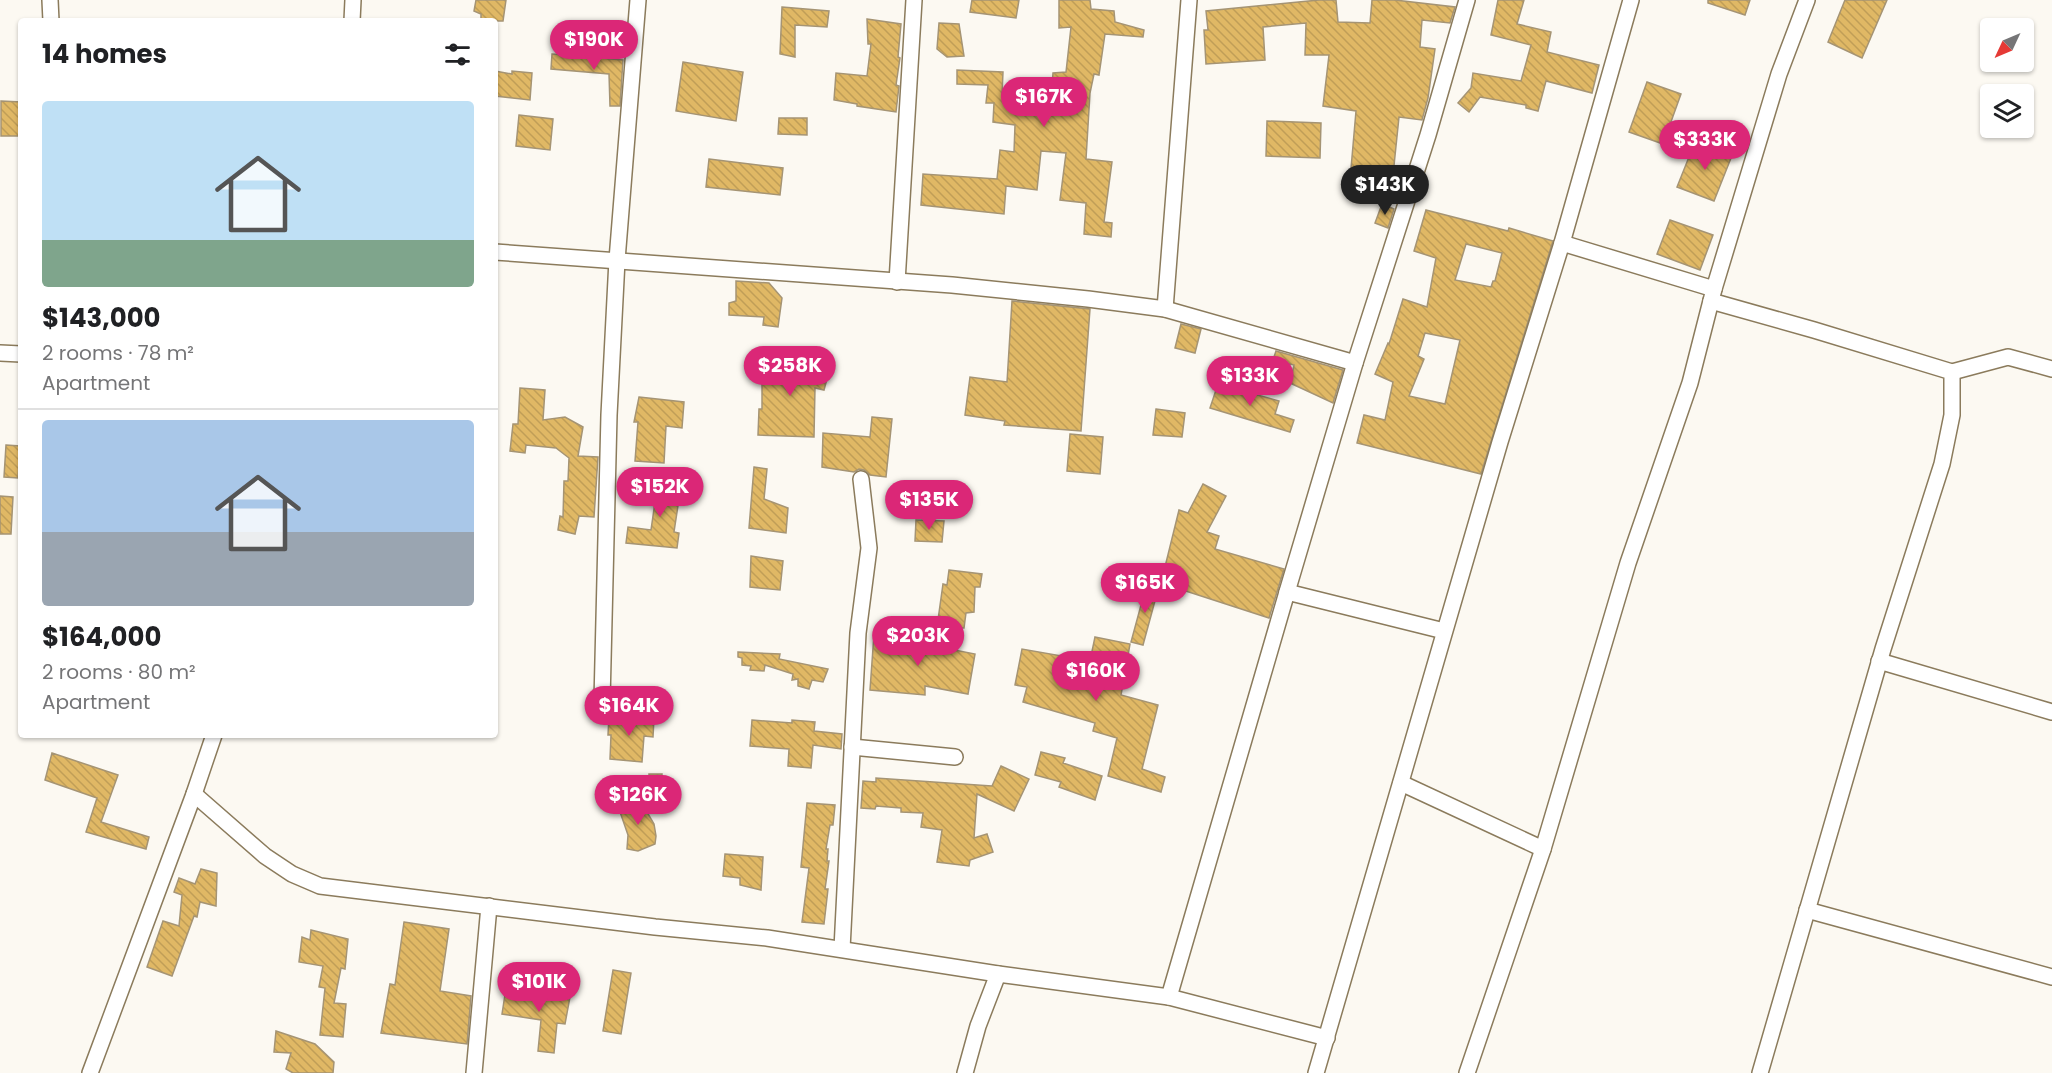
<!DOCTYPE html>
<html lang="en">
<head>
<meta charset="utf-8">
<style>
  :root { --surface:#fff; --page:#f6f6f6; --text:#202124; --muted:#757577; --line:#e0e0e0; --accent:#db2777 }
  body { margin:0; font-family:Poppins,sans-serif; background:var(--page); color:var(--text); height:100vh; display:flex; flex-direction:column; font-size:22px; white-space:nowrap }
  * { box-sizing:border-box; margin:0 }
  p { font-size:20px; color:var(--muted) }
  .icon { flex:none; width:33px; height:33px; fill:none; stroke:currentColor; stroke-width:2; stroke-linecap:round; stroke-linejoin:round }
  .map { position:relative; flex:1; overflow:hidden }
  .details { position:absolute; left:18px; top:18px; width:480px; height:720px; display:flex; flex-direction:column; background:var(--surface); border-radius:6px; box-shadow:0 2px 4px #0004 }
  .details>* { flex:none }
  .needle { width:39px; rotate:226deg }
  .buttons { position:absolute; left:1980px; top:18px; display:grid; gap:12px }
  .buttons a { display:grid; place-items:center; width:54px; height:54px; border-radius:6px; background:var(--surface); box-shadow:0 2px 4px #0004; font-size:30px }
  .price { position:absolute; translate:-50% -51px; padding:0 14px; border-radius:21px; background:var(--accent); color:#fff; font-size:20px; line-height:39px; filter:drop-shadow(0 2px 3px #0008) }
  .price::after { content:''; position:absolute; left:50%; top:36px; width:18px; height:14px; margin-left:-9px; background:inherit; clip-path:polygon(0 0,100% 0,50% 100%) }
  .price.on { background:#222; color:#fff }
  ul { padding:0; list-style:none }
  li { display:grid; align-content:center; gap:12px; height:318px; padding:0 24px }
  li+li { border-top:2px solid var(--line) }
  li span { display:grid; place-items:center; height:186px; border-radius:6px; color:#555 }
  li>.icon { margin-inline-start:auto }
  span .icon { width:108px; height:108px; fill:#fffc; stroke-width:1 }
  li b { font-size:26px }
  h2 { display:flex; justify-content:space-between; align-items:center; height:72px; padding:0 24px; font-size:26px }
  .map>svg:first-child { display:block }
</style>
</head>
<body>
<div class="map">
<svg width="2052" height="1073" viewBox="0 0 2052 1073">
  <defs>
    <pattern id="building-back-hatch" width="6" height="6" patternUnits="userSpaceOnUse" patternTransform="scale(1.5)"><rect width="6" height="6" fill="#e0b865"/><path d="M-1 5l2 2M0 0l6 6M5-1l2 2" fill="none" stroke="#c09e57"/></pattern>
  </defs>
  <rect width="100%" height="100%" fill="#fcf9f2"/>
  <g fill="url(#building-back-hatch)" stroke="#a59474" stroke-width="1.5" fill-rule="evenodd">
    <polygon points="476,0 506,0 503,21 481,21 481,14 474,11"/>
    <polygon points="972,0 1019,0 1016,18 970,12"/>
    <polygon points="1059,0 1090,0 1091,9 1114,11 1115,22 1144,30 1143,37 1105,34 1099,75 1094,74 1090,93 1086,159 1112,162 1104,222 1112,223 1111,237 1084,234 1086,203 1060,200 1066,153 1041,151 1037,190 1006,186 1004,214 921,205 923,174 997,179 1000,150 1014,152 1015,125 993,122 994,103 986,103 988,85 957,84 957,70 1003,72 1002,95 1051,98 1053,73 1066,72 1071,27 1059,28"/>
    <polygon points="1319,0 1336,0 1338,22 1370,23 1372,0 1395,0 1455,7 1450,23 1422,20 1420,47 1435,49 1428,98 1422,120 1399,117 1392,185 1350,180 1356,111 1323,106 1329,55 1305,55 1306,23 1263,27 1265,60 1206,64 1204,30 1208,30 1206,11"/>
    <polygon points="1498,0 1524,0 1517,24 1551,32 1547,52 1599,65 1592,93 1546,81 1538,111 1526,108 1526,105 1480,97 1469,112 1458,103 1471,88 1473,73 1521,81 1531,45 1491,35"/>
    <polygon points="1708,0 1750,0 1745,15 1708,3"/>
    <polygon points="1845,0 1887,0 1862,58 1828,42"/>
    <polygon points="782,7 829,11 827,27 795,25 795,57 780,54"/>
    <polygon points="867,19 901,24 898,57 900,58 896,85 899,86 896,112 857,106 857,104 834,100 836,73 867,76 871,44 868,44"/>
    <polygon points="939,23 959,24 964,56 947,57 937,49"/>
    <polygon points="552,54 623,60 620,106 610,106 609,74 551,69"/>
    <polygon points="683,62 743,72 736,121 676,111"/>
    <polygon points="495,71 512,74 512,71 532,73 530,100 495,96"/>
    <polygon points="1647,82 1681,94 1663,144 1629,132"/>
    <polygon points="1,101 21,102 21,136 1,136"/>
    <polygon points="519,115 553,119 550,150 516,146"/>
    <polygon points="779,118 807,118 807,135 778,134"/>
    <polygon points="1267,121 1321,123 1320,158 1266,156"/>
    <polygon points="1704,142 1733,153 1714,201 1677,187 1691,152 1699,155"/>
    <polygon points="709,159 783,168 780,195 706,187"/>
    <polygon points="1382,204 1394,209 1388,228 1375,223"/>
    <path d="M1426 210 1508 231 1509 228 1553 241 1481 474 1357 443 1364 415 1385 420 1393 382 1375 374 1388 343 1389 344 1403 299 1427 307 1436 258 1414 251ZM1466 244 1502 253 1495 281H1493L1491 287 1455 280ZM1425 333 1460 340 1445 404 1409 396 1424 359 1418 356Z"/>
    <polygon points="1670,220 1713,235 1700,270 1657,254"/>
    <polygon points="736,281 769,283 782,298 778,327 763,325 764,317 729,315 729,303 736,301"/>
    <polygon points="1012,301 1090,309 1081,431 1004,425 1005,421 965,415 970,377 1007,382"/>
    <polygon points="1181,324 1201,329 1195,353 1175,348"/>
    <polygon points="1276,351 1343,370 1333,403 1290,383 1294,365 1273,360"/>
    <polygon points="791,356 810,359 810,366 826,369 827,379 824,390 815,388 814,437 758,435 759,409 762,409 762,359 788,363"/>
    <polygon points="1218,384 1279,401 1275,414 1294,420 1290,432 1210,408"/>
    <polygon points="520,388 545,390 543,420 565,417 583,427 578,456 598,457 594,517 579,516 575,534 558,530 560,516 563,517 564,481 568,481 569,458 556,448 526,445 525,453 510,451 513,424 518,424"/>
    <polygon points="639,397 684,402 682,428 666,426 664,463 635,461 638,422 634,422"/>
    <polygon points="1156,409 1185,413 1182,437 1153,435"/>
    <polygon points="872,417 892,419 886,477 870,475 864,470 859,469 854,472 822,467 823,433 870,437"/>
    <polygon points="1070,434 1103,437 1100,474 1067,471"/>
    <polygon points="6,445 20,446 18,478 4,477"/>
    <polygon points="754,467 767,469 764,499 788,508 786,533 749,528"/>
    <polygon points="659,474 679,477 675,498 679,499 674,532 679,533 677,548 626,543 628,527 651,530"/>
    <polygon points="1203,484 1226,496 1207,532 1219,536 1215,549 1284,569 1269,618 1161,583 1179,510 1188,513"/>
    <polygon points="0,496 13,497 11,534 0,534"/>
    <polygon points="916,520 944,521 942,542 915,541"/>
    <polygon points="751,556 783,561 780,590 750,587"/>
    <polygon points="949,570 982,574 980,587 975,587 974,612 966,613 964,628 937,627 943,584 947,585"/>
    <polygon points="1147,583 1159,586 1143,645 1131,642"/>
    <polygon points="874,634 975,654 968,694 925,686 925,695 870,690"/>
    <polygon points="1095,637 1130,644 1121,695 1158,705 1142,769 1165,777 1161,792 1108,776 1117,738 1093,731 1095,723 1023,702 1027,687 1015,685 1022,649 1090,661"/>
    <polygon points="738,652 780,654 779,659 828,669 823,682 812,680 809,689 798,686 798,679 792,680 793,674 765,665 764,671 750,670 751,666 742,665 742,658 738,657"/>
    <polygon points="609,716 654,718 653,737 644,736 642,762 610,759 611,735 608,735"/>
    <polygon points="752,720 792,723 792,720 815,722 814,731 842,734 841,749 813,745 811,768 788,766 789,749 750,746"/>
    <polygon points="1041,752 1065,758 1063,763 1102,776 1095,800 1059,787 1061,782 1035,775"/>
    <polygon points="52,753 118,775 101,822 149,837 146,849 86,832 97,798 45,780"/>
    <polygon points="1001,766 1029,779 1014,811 977,794 974,838 987,834 993,852 970,860 969,866 937,862 942,830 921,827 923,813 901,812 901,808 876,806 875,809 861,808 863,781 876,782 876,778 992,786"/>
    <polygon points="649,774 662,774 661,793 649,792"/>
    <polygon points="640,800 654,824 656,836 655,844 638,851 627,849 628,835 618,806"/>
    <polygon points="807,803 835,805 833,825 830,825 826,849 828,849 827,861 829,861 825,889 828,889 824,924 802,922 809,868 801,867"/>
    <polygon points="725,854 763,857 761,890 740,885 740,878 723,876"/>
    <polygon points="201,869 217,873 216,906 200,902 197,917 194,916 172,976 147,967 163,921 179,926 182,895 174,892 179,878 195,884"/>
    <polygon points="404,922 449,929 440,991 471,996 467,1044 381,1033 390,984 395,985"/>
    <polygon points="311,930 348,939 345,969 341,968 334,1003 346,1004 343,1037 320,1035 325,988 319,987 323,966 299,962 302,937 310,940"/>
    <polygon points="613,970 631,973 621,1034 603,1031"/>
    <polygon points="506,988 570,997 565,1024 557,1023 554,1053 538,1051 541,1020 502,1014"/>
    <polygon points="276,1031 315,1044 334,1062 333,1073 293,1073 286,1069 291,1053 274,1052"/>
  </g>
  <g fill="none" stroke-linecap="round" stroke-linejoin="round">
    <g stroke="#8b7b5c" stroke-width="18">
      <g id="minor">
        <polyline points="50,0 51,21"/>
        <polyline points="352,21 353,0"/>
        <polyline points="495,252 952,285 1088,299 1165,309 1355,363"/>
        <polyline points="897,282 914,0"/>
        <polyline points="1714,289 1779,74 1807,0"/>
        <polyline points="1711,301 1814,330 1952,372 1952,415 1942,464 1883,649 1760,1073"/>
        <polyline points="1165,309 1189,0"/>
        <polyline points="0,353 21,354"/>
        <polyline points="1952,372 2008,357 2052,369"/>
        <polyline points="1287,592 1355,363 1428,135 1467,0"/>
        <polyline points="1879,661 2052,712"/>
        <polyline points="602,701 609,415 617,260 638,0"/>
        <polyline points="852,747 955,757"/>
        <polyline points="1401,783 1543,849 1467,1073"/>
        <polyline points="194,794 265,856 292,874 320,886 655,927 767,938 998,974 1169,997 1327,1038"/>
        <polyline points="1543,849 1628,563 1690,383 1714,289 1562,243"/>
        <polyline points="1807,910 2052,977"/>
        <polyline points="842,949 858,633 869,548 861,479"/>
        <polyline points="1169,997 1287,592 1444,631"/>
        <polyline points="90,1073 194,794 214,735"/>
        <polyline points="474,1073 489,906"/>
        <polyline points="965,1073 978,1026 998,974"/>
        <polyline points="1316,1073 1500,442 1562,243 1631,0"/>
      </g>
    </g>
    <use href="#minor" stroke="#fff" stroke-width="15"/>
  </g>
</svg>
<div class="buttons">
<a><svg class="needle" viewBox="-14 -14 28 28"><path d="M0-13l5 13h-10z" fill="#e53935"/><path d="M0 13l5-13h-10z" fill="#757577"/></svg></a>
<a><svg class="icon" aria-label="layers" viewBox="0 0 24 24"><path d="M12 4l9 5-9 5-9-5zM3 14l9 5 9-5"/></svg></a>
</div>
<b class="price" style="left:594px;top:71px">$190K</b>
<b class="price" style="left:1044px;top:128px">$167K</b>
<b class="price" style="left:1705px;top:171px">$333K</b>
<b class="price on" style="left:1385px;top:216px">$143K</b>
<b class="price" style="left:790px;top:397px">$258K</b>
<b class="price" style="left:1250px;top:407px">$133K</b>
<b class="price" style="left:660px;top:518px">$152K</b>
<b class="price" style="left:929px;top:531px">$135K</b>
<b class="price" style="left:1145px;top:614px">$165K</b>
<b class="price" style="left:918px;top:667px">$203K</b>
<b class="price" style="left:1096px;top:702px">$160K</b>
<b class="price" style="left:629px;top:737px">$164K</b>
<b class="price" style="left:638px;top:826px">$126K</b>
<b class="price" style="left:539px;top:1013px">$101K</b>
<section class="details">
<h2>14 homes<svg class="icon" aria-label="filters" viewBox="0 0 24 24"><path d="M4 7h16M4 17h16"/><circle cx="9" cy="7" r="2"/><circle cx="15" cy="17" r="2"/></svg></h2>
<ul>
<li><span style="background:linear-gradient(#bfe0f5 75%,#7fa58c 0)"><svg class="icon" aria-label="home" viewBox="0 0 24 24"><path d="M3 11l9-7 9 7M6 9v11h12V9"/></svg></span><div><b>$143,000</b><p>2 rooms · 78 m²</p><p>Apartment</p></div></li>
<li><span style="background:linear-gradient(#a9c7e8 60%,#9aa5b1 0)"><svg class="icon" aria-label="home" viewBox="0 0 24 24"><path d="M3 11l9-7 9 7M6 9v11h12V9"/></svg></span><div><b>$164,000</b><p>2 rooms · 80 m²</p><p>Apartment</p></div></li>
</ul>
</section>
</div>
</body>
</html>
